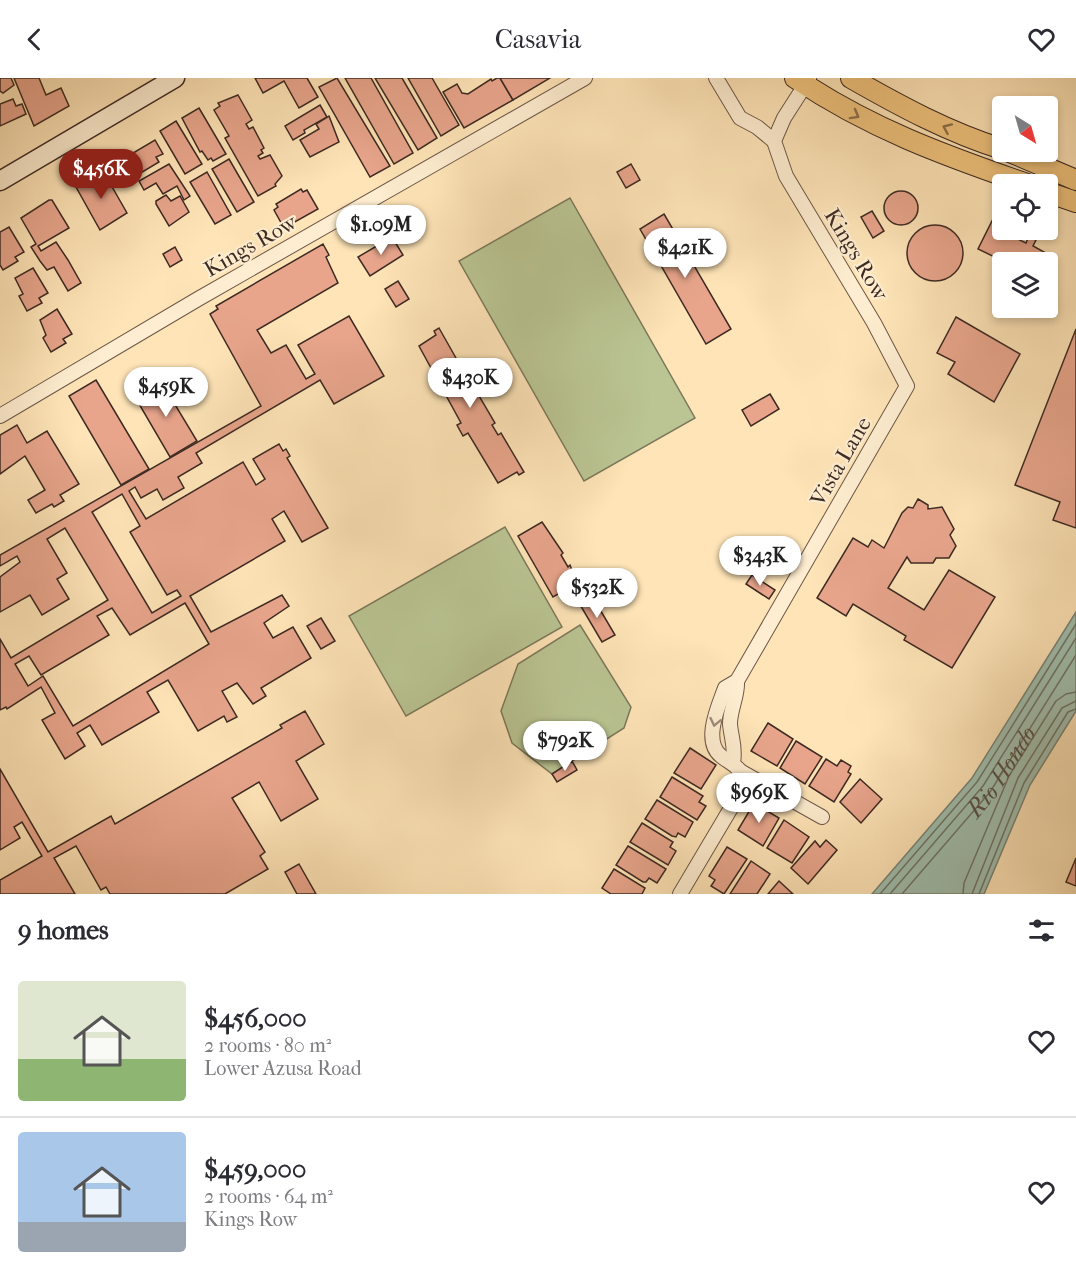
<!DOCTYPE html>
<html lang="en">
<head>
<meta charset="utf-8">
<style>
  :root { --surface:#fff; --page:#f7f7f7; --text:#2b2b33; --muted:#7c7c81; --line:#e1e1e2; --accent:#8f2418 }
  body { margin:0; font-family:"IM FELL French Canon",serif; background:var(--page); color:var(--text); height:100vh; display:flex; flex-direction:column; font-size:22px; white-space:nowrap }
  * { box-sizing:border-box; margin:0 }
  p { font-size:20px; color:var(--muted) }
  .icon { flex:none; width:33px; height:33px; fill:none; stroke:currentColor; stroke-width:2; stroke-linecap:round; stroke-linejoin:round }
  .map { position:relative; height:816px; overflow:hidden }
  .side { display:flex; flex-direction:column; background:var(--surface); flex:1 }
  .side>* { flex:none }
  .needle { width:39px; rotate:143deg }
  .buttons { position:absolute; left:992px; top:18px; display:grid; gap:12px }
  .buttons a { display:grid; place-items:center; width:66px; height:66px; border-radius:6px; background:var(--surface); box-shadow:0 3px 9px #0003; font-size:30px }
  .price { position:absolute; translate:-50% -51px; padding:0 14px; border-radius:21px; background:#fff; color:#222; font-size:20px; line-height:39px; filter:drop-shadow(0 2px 3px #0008) }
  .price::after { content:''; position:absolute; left:50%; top:36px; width:18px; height:14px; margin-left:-9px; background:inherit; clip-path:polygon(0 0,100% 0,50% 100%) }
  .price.current { background:var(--accent); color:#fff }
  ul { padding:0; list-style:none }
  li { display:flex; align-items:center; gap:18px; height:150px; padding:0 18px }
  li+li { border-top:2px solid var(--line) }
  li span { display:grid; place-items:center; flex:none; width:168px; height:120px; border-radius:6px; color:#555 }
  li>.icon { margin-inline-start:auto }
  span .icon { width:72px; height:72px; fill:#fffc; stroke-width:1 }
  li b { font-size:26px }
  h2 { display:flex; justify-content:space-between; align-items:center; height:72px; padding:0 18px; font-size:26px }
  header { display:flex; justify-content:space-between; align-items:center; height:78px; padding:0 18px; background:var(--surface); font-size:27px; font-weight:600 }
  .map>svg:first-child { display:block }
</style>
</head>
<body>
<header><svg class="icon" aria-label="back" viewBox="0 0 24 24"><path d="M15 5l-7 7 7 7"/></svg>Casavia<svg class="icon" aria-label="heart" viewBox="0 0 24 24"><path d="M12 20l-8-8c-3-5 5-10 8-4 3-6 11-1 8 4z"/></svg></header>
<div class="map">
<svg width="1076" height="816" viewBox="0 0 1076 816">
  <rect width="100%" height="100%" fill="#fee4b7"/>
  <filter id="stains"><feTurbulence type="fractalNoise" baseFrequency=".00333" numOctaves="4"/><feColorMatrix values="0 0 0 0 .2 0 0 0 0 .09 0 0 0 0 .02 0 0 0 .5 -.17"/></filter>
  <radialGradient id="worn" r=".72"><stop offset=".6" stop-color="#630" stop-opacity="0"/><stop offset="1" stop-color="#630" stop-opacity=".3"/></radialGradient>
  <g fill="#bac593" stroke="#7c785a" stroke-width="1.5">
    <polygon points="570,120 695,340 584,403 459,183"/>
    <polygon points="505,449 562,549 406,638 349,538"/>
    <polygon points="580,547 631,629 624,650 552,696 512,665 501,633 518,586"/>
  </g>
  <polygon fill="#a0bfaf" stroke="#788377" stroke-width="1.5" points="1076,534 1076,633 1030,707 984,816 872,816 972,700"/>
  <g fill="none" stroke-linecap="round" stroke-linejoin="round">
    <g stroke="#6e7468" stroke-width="1.5">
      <polyline points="880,816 977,704 1076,546"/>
      <polyline points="890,816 983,708 1076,560"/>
      <path id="s1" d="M902 816 990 714 1076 577"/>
      <polyline points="963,816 964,805 1009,698 1056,623 1066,616 1076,614"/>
      <polyline points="972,816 1018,700 1062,630 1076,623"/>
      <polyline points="979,816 1024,705 1068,634 1076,631"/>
    </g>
  </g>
  <g fill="#e8a58c" stroke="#3d2a22" stroke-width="1.5" fill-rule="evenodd">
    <polygon points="0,0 11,0 14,7 3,15 0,13"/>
    <polygon points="14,0 39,0 46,17 61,10 69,28 34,48"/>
    <polygon points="255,0 307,0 318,19 299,30 284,3 263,15"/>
    <polygon points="337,0 390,88 370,99 319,9"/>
    <polygon points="345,0 371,0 413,75 394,86"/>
    <polygon points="375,0 402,0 437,60 418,72"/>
    <polygon points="408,0 432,0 459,47 441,58"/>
    <polygon points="497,0 500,0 513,22 464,50 443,14 457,6 462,15 468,16 491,1 492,3"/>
    <polygon points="500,0 550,0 513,22"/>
    <polygon points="238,17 252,42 246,46 249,51 253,49 264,70 261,72 263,75 258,78 260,81 270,77 282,98 275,106 276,108 258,118 225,60 229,58 214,32 220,28 218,25"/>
    <polygon points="13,21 16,28 22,26 26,36 0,48 0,26"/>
    <polygon points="320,27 327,39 304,52 305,55 293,62 285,48"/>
    <polygon points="199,30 226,76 213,83 211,80 208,82 202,73 200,74 182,40"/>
    <polygon points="329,38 339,64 310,79 300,62 319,51 316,46"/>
    <polygon points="176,43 202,86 185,96 160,53"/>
    <polygon points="155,62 163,76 156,79 159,84 139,96 128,78"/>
    <polygon points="229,81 254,124 237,134 212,91"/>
    <polygon points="169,86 190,118 184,122 177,108 163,116 156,105 144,112 139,103"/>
    <polygon points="631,86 640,102 626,110 617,94"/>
    <polygon points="103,93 127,135 100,152 76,109"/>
    <polygon points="207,94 231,137 215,146 190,104"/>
    <polygon points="301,111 303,114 307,112 318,131 284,150 274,132 278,129 276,126"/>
    <circle cx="901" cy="130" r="17"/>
    <polygon points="166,117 171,123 180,118 189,134 169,148 156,126 156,123"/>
    <polygon points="49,122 52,122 69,150 38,168 41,173 56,164 68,182 81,205 68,213 54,189 47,192 40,183 31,169 36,166 21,140"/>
    <polygon points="872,133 884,153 873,160 861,139"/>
    <polygon points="664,136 731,251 706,266 640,151"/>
    <polygon points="993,141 1002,145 1002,152 1007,152 1005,155 1026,165 1029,158 1036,162 1033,168 1053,179 1047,191 1047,184 1005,184 978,171"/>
    <circle cx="935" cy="175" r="28"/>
    <polygon points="9,149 24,174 15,179 18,183 3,192 0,187 0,154"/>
    <polygon points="392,159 403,177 370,198 358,179"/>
    <path d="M323 166 329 177 326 179 338 205 257 252 271 275 286 267 306 301 315 296 298 267 349 238 384 298 334 326 320 302 196 375 202 385 178 399 184 410 163 422 157 411 141 420 135 409 129 413 146 441 243 384 256 407 265 401 253 381 279 366 283 373 286 371 290 378 287 380 328 450 302 464 284 433 272 441 285 463 190 518 211 554 282 517 289 528 264 545 273 560 293 549 311 580 261 610 266 618 253 626 237 605 222 613 237 639 227 644 224 638 198 653 168 602 147 614 159 634 102 667 90 647 77 655 85 668 65 681 42 642 55 635 41 609 7 631 6 629 0 632V561L11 580 108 522 65 450 47 461 67 495 57 501 69 521 42 537 30 517 0 534V499L20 484 17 478 0 488V477L261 328 210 236 218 231 216 228ZM122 416 140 448 130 454 167 517 177 512 181 518 152 535 92 434ZM185 525 209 566 73 648 43 598 28 608 15 586 29 578 41 597 109 557 97 538 112 530 130 557Z"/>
    <polygon points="175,169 182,182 170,189 163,176"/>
    <polygon points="33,190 48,215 39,220 42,225 27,233 19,218 23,216 15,200"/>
    <polygon points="398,203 409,221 396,229 385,211"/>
    <polygon points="57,231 72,256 63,261 66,265 51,274 43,260 46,257 40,242"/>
    <polygon points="956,239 1020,276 994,324 948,296 955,284 937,275"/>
    <polygon points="439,250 461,289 459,290 465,301 468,299 495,345 492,347 498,357 501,355 524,394 519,397 517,394 498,405 468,355 463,358 457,347 461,345 419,268 436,257 434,253"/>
    <polygon points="1076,251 1076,450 1053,442 1060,424 1015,407"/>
    <polygon points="96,302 149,391 121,407 69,318"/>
    <polygon points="162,303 164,308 168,305 175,317 171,320 197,363 170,379 135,319"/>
    <polygon points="770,316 779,331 751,348 742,332"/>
    <polygon points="17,347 27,365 47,353 79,406 60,417 64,423 54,429 52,426 36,435 28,422 45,412 25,378 0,396 0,357"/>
    <polygon points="918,421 928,427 928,431 942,429 954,451 950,457 956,468 949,480 936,480 933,485 911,485 907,479 888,510 924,532 949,492 995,519 952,590 904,562 906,558 853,526 846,538 817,520 853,460 868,469 872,462 884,470 902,435 908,429 913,430"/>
    <polygon points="542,444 563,475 561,477 568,489 570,487 577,505 553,519 518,458"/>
    <polygon points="752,497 775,512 769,521 746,506"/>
    <polygon points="592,518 615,557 602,564 579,525"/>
    <polygon points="321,540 335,563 321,571 307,548"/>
    <polygon points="305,633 324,666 296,683 318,721 281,743 259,704 232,720 265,774 260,778 268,791 225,816 110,816 106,809 101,812 76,768 54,780 75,816 0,816 0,802 42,778 22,744 14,749 20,760 0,772 0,691 48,774 111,738 115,746 282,650 280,647"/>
    <polygon points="768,645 793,661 777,688 751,673"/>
    <polygon points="796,663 822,679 805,706 780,690"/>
    <polygon points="690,670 716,687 701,711 674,695"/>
    <polygon points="826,681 837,688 841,682 851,688 848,694 851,696 834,724 809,708"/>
    <polygon points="572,683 577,692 557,704 552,696"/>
    <polygon points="672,699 703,718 699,724 706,728 697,742 660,719"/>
    <polygon points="860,701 882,721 861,745 840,724"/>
    <polygon points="657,722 693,744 685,759 678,755 676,759 672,758 645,741"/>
    <polygon points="754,725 779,740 763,768 738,752"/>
    <polygon points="784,742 809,759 792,785 767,770"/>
    <polygon points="642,745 673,764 670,769 676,773 668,787 630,764"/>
    <polygon points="826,762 837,772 808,806 791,790 815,763 820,769"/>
    <polygon points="628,768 666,791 657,805 649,800 646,804 643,804 616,787"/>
    <polygon points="727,769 747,781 724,816 711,808 715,802 709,798"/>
    <polygon points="1076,780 1076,808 1066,804"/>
    <polygon points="751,783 770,796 757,816 730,816"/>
    <polygon points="299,786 316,816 297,816 285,794"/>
    <polygon points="614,791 645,810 642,816 611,816 602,810"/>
    <polygon points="779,803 793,816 768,816"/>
  </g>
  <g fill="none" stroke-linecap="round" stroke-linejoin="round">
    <g stroke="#6d5847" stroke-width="16">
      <g id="minor">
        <polyline points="716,0 740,40 757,49 774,63"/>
        <polyline points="0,338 198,221 585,0"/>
        <path d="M733 684C736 670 731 659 730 646 730 631 738 618 737 603"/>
        <polyline points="740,693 822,739"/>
        <path d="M680 816 731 730 740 693C734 685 728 684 721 678 702 663 719 627 725 610L737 603 907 308 874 245 786 98 774 63 784 40 809 1"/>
      </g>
    </g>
    <g stroke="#3d2a22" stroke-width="21">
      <polyline id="secondary" points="0,103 175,0"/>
    </g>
    <g stroke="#3d2a22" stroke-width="22">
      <g id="primary">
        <path d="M795 0C869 50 943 77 1027 106"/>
        <path d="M851 0C900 28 948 54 1002 71"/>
        <polyline points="1010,74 1076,102"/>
        <polyline points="1047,114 1076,124"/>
      </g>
    </g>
    <use href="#minor" stroke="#feedd0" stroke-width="14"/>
    <use href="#secondary" stroke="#feedd0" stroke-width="18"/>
    <use href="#primary" stroke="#efc27c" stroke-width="20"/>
  </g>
  <defs><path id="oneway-chevron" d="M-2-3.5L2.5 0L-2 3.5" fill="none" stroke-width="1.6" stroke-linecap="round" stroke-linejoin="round" transform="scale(1.5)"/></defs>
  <g stroke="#8d6e4a">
    <use href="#oneway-chevron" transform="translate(855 37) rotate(29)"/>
    <use href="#oneway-chevron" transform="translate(947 50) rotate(-156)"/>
  </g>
  <use stroke="#9e8c79" href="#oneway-chevron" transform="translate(715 644) rotate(102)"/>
  <g text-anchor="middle" stroke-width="4.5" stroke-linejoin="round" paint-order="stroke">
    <g font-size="22" fill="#3d2a22" stroke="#feedd0">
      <text transform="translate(250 167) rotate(-30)" y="8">Kings Row</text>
      <text transform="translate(857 176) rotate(59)" y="8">Kings Row</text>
      <text transform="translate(840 383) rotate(-60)" y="8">Vista Lane</text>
    </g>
    <g font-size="24" font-style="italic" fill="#564f45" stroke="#feedd0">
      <text dy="8" stroke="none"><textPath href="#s1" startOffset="158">Rio Hondo</textPath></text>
    </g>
  </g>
  <rect width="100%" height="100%" filter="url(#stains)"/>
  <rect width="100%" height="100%" fill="url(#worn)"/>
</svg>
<div class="buttons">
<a><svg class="needle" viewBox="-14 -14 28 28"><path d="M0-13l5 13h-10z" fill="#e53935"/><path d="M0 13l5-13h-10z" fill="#7c7c81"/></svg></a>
<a><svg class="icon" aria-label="locate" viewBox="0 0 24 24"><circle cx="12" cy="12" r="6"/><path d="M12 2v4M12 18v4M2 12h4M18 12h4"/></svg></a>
<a><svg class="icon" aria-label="layers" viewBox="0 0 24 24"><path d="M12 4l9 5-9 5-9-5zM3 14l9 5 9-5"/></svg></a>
</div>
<b class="price current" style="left:101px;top:122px">$456K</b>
<b class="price" style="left:381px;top:178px">$1.09M</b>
<b class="price" style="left:685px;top:201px">$421K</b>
<b class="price" style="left:470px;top:331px">$430K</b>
<b class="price" style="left:166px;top:340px">$459K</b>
<b class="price" style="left:760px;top:509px">$343K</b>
<b class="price" style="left:597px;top:541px">$532K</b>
<b class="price" style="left:565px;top:694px">$792K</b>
<b class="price" style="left:759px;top:746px">$969K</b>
</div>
<section class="side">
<h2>9 homes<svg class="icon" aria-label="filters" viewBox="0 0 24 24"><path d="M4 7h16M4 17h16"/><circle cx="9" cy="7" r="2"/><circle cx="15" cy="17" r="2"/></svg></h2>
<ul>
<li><span style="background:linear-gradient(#dfe7d0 65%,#8fb573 0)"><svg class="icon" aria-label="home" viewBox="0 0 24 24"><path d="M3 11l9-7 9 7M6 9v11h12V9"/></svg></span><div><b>$456,000</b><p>2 rooms · 80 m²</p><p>Lower Azusa Road</p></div><svg class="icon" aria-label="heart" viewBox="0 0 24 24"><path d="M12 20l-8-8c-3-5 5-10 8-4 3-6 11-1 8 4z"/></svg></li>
<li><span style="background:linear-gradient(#a9c7e8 75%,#9aa5b1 0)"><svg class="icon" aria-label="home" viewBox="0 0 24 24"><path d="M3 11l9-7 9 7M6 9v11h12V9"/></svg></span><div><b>$459,000</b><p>2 rooms · 64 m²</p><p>Kings Row</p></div><svg class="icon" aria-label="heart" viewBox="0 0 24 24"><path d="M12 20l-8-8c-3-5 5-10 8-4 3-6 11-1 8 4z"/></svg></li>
</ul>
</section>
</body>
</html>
